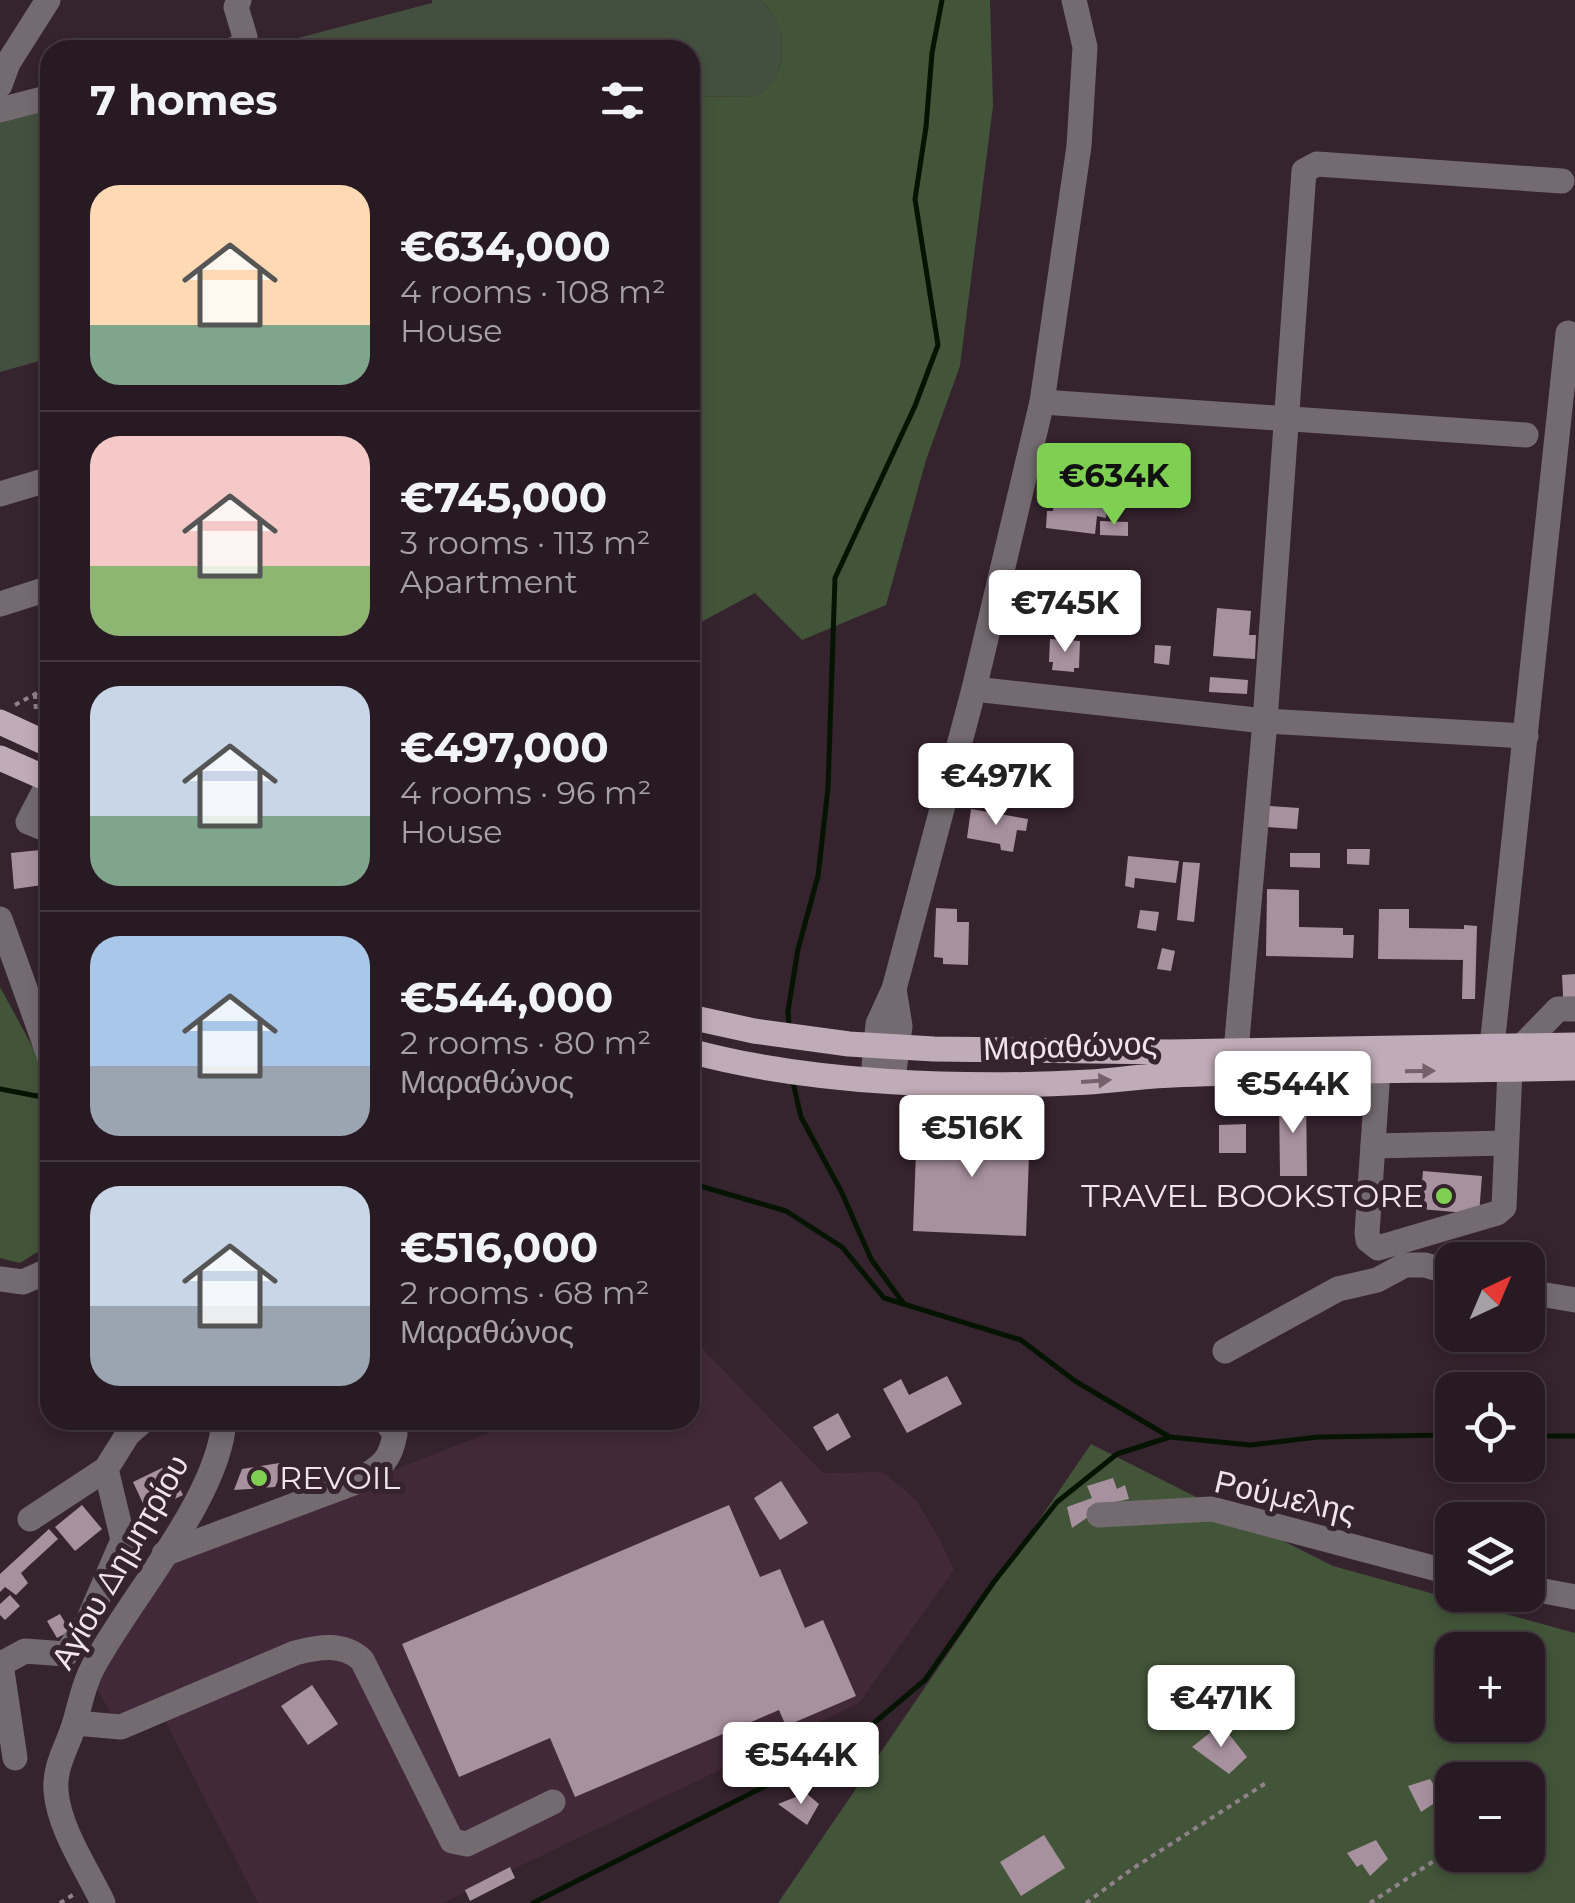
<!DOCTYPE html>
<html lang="en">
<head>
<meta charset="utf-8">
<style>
  :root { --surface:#281a22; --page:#30232a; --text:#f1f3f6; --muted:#a5a1a5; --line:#443840; --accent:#7fd052 }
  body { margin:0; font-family:Montserrat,sans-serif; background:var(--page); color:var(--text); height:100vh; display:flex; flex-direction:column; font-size:38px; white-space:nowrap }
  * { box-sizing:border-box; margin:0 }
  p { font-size:32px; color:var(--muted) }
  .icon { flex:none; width:55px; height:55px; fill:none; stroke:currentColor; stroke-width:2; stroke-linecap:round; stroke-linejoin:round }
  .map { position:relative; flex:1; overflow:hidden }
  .panel { position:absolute; left:40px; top:40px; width:660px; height:1390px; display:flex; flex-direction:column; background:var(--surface); border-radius:30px; box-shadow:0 5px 15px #0003,0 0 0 2px var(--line) }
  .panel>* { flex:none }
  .needle { width:65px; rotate:44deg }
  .tools { position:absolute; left:1435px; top:1242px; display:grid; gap:20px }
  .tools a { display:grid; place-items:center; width:110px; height:110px; border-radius:20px; background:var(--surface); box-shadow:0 5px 15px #0003,0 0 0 2px var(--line); font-size:50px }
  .price { position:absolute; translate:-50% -85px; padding:0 22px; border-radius:10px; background:#fff; color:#222; font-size:32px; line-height:65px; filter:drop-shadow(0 2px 5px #0008) }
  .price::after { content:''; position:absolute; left:50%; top:60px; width:30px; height:22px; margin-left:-15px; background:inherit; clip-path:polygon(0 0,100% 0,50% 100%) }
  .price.on { background:var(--accent); color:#111 }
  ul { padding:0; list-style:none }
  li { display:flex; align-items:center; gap:30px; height:250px; padding:0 50px }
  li+li { border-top:2px solid var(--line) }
  li span { display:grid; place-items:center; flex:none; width:280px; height:200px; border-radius:30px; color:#555 }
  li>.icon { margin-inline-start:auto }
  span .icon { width:120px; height:120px; fill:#fffc; stroke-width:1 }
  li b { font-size:42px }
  h2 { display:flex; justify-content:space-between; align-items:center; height:120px; padding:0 50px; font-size:42px }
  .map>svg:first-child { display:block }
</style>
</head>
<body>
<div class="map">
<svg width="1575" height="1903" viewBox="0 0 1575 1903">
  <rect width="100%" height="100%" fill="#35232e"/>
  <polygon fill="#422939" points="690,1336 823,1473 883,1472 916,1500 939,1538 954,1570 859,1703 443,1903 258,1903 156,1703 113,1716 95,1686 173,1557 521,1420 690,1420"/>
  <g fill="#44503f">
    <path d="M432 0H758C782 13 789 53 775 76 771 83 764 90 758 96L690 97V50H252L432 3Z"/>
    <polygon points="50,103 50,358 0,372 0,117"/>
  </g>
  <g fill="#425539" fill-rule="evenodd">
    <path d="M758 0H990L993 106 960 366 926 460 886 605 802 640 755 593 690 628V97L758 96C764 90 771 83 775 76 789 54 782 13 758 0Z"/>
    <polygon points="0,987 50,1079 50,1244 20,1263 0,1258"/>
    <path d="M1091 1444 1333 1566 1575 1633V1903H778ZM1452 1650H1528V1725H1452ZM1452 1780H1528V1855H1452Z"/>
  </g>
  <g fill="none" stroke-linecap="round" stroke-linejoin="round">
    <g stroke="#051400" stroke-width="5">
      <polyline points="789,1027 788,1011 798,949 818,876 828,788 835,578 915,406 938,345 915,199 926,127 932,53 942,0"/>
      <polyline points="792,1078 801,1117 842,1193 871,1259 904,1304"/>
      <polyline points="0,1089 37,1096 50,1093"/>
      <polyline points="690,1183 786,1211 842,1247 884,1298 1021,1340 1075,1381 1168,1436"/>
      <polyline points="1528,1436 1575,1436"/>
      <polyline points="533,1903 849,1744 925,1680 993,1583 1057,1502 1117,1454 1170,1437 1250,1445 1318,1437 1452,1435"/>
    </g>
  </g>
  <g fill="#a8919f">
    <polygon points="1055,493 1107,498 1106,518 1097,516 1095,534 1046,528 1047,511 1053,511"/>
    <polygon points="1100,521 1128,522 1128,536 1100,535"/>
    <polygon points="1217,608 1251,611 1249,635 1256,635 1255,659 1213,656"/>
    <polygon points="1050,639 1080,641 1079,668 1074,668 1074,672 1052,670 1053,662 1049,662"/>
    <polygon points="1155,645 1171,646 1169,665 1154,663"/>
    <polygon points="1210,677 1248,680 1247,694 1209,692"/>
    <polygon points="1269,806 1299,808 1297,829 1268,827"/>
    <polygon points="971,809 1028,819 1026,831 1017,830 1013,852 1001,850 1000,844 967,838"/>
    <polygon points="50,849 50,884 14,889 11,853"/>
    <polygon points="1347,849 1370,849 1369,865 1347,864"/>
    <polygon points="1290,853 1320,853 1320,868 1290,867"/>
    <polygon points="1128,856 1179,861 1176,883 1135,878 1134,888 1125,886"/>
    <polygon points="1183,862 1200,863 1194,922 1177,920"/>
    <polygon points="1267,889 1299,890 1299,927 1343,928 1343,935 1354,935 1353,958 1266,956"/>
    <polygon points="936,908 957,909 957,922 969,922 968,965 943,964 943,958 934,957"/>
    <polygon points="1379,909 1409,909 1409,928 1464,929 1464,925 1477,926 1475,999 1462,999 1463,960 1378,959"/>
    <polygon points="1140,910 1159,912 1156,931 1137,928"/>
    <polygon points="1162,948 1175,951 1171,971 1157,969"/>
    <polygon points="1575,974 1575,1016 1564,1016 1562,975"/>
    <polygon points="1306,1095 1307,1176 1280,1176 1279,1096"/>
    <polygon points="1246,1124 1246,1153 1219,1153 1219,1125"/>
    <polygon points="917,1125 1030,1130 1026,1236 913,1231"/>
    <polygon points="1423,1171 1482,1176 1479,1214 1420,1209"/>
    <polygon points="947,1376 962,1404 907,1433 883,1389 901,1379 909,1395"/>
    <polygon points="838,1413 851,1437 827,1451 813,1427"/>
    <polygon points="286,1462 275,1487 234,1490 242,1469"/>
    <polygon points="168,1465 183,1495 147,1512 133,1482"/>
    <polygon points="1113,1478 1117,1489 1125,1485 1129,1499 1088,1508 1088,1517 1072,1528 1067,1507 1092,1498 1087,1486"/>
    <polygon points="781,1481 808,1523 780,1540 754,1498"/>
    <polygon points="82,1505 102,1529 75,1551 55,1527"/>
    <polygon points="729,1505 760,1577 780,1569 805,1628 823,1620 856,1696 786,1726 779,1710 575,1797 550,1738 459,1777 402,1644"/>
    <polygon points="49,1529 58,1539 21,1573 28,1583 16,1595 5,1587 0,1592 0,1574"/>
    <polygon points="10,1595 20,1606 5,1620 0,1615 0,1604"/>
    <polygon points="60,1614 70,1631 57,1638 47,1621"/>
    <polygon points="312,1685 338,1724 308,1745 281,1706"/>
    <polygon points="1258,1690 1268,1702 1251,1715 1240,1702"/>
    <polygon points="1221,1724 1247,1757 1229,1774 1192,1747"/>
    <polygon points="1430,1779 1442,1798 1421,1812 1408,1786"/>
    <polygon points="806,1793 819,1804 807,1825 778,1804"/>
    <polygon points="1044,1835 1065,1868 1021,1896 1000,1862"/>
    <polygon points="1376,1840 1388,1859 1370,1876 1362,1864 1357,1867 1347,1853"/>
    <polygon points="510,1867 515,1878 470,1901 465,1890"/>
  </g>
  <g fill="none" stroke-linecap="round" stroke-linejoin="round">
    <g stroke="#91818a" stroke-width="4" stroke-dasharray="5 5" stroke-linecap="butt">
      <polyline points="35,694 36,714"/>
      <polyline points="15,705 50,686"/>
      <polyline points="60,1903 76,1893"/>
      <polyline points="1086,1903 1132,1869 1266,1783"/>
      <polyline points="1370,1903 1452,1849"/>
    </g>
    <g stroke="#746b70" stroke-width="25">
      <polyline points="232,50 240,47 245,37 236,7 239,0"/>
      <polyline points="0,85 8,63 48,0"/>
      <polyline points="0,110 50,97"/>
      <polyline points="1042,402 1526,435"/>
      <polyline points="0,494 50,479"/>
      <polyline points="0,604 50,588"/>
      <polyline points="974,689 1265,721 1526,736"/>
      <polyline points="50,780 28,822 50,831"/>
      <polyline points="0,919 50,1058"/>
      <polyline points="1492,1046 1568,333"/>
      <polyline points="1522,1046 1558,1009 1575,1009"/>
      <polyline points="1236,1051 1265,721 1304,171 1317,164 1562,181"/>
      <polyline points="1378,1071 1367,1233 1368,1240 1378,1248 1497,1213 1504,1207 1510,1069"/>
      <polyline points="873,1078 878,1024 894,989 974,689 1042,402 1079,146 1085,47 1074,0"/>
      <polyline points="893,1079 900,1026 894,989"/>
      <polyline points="1373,1146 1506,1143"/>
      <polyline points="0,1279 23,1282 50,1270"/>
      <polyline points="1528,1292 1575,1300"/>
      <polyline points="1225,1351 1338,1289 1377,1280 1405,1265 1425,1265 1452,1273"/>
      <polyline points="1099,1515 1212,1509 1452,1573"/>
      <polyline points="30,1519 106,1469"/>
      <path d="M164 1554 356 1482C380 1467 390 1463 395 1434L385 1420"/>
      <polyline points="1528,1588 1575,1597"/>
      <path d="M75 1723 121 1727 295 1653C318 1647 343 1642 362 1660L452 1841 467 1844 553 1802"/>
      <polyline points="15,1758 1,1664 25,1651 66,1654 88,1621 123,1540 106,1469 128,1434 144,1420"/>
      <path d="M103 1903C87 1869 59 1829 56 1791 54 1766 67 1748 74 1725 80 1706 83 1685 93 1667 130 1598 220 1496 224 1420"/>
    </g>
    <g stroke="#c0acb8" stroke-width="25">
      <polyline points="0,722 50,745"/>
      <polyline points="0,758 50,780"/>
      <polyline points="690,1017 754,1031 849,1044 934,1049 1169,1052 1575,1045"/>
      <path d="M690 1051C810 1084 966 1089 1090 1082 1117 1080 1145 1076 1173 1075 1307 1070 1441 1071 1575 1068"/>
    </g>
  </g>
  <defs><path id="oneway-solid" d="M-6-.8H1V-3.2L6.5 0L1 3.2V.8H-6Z" transform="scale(2.5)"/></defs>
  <g fill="#74616c">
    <use href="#oneway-solid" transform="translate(1420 1071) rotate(-1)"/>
    <use href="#oneway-solid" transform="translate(1096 1081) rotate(-4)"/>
  </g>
  <g fill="#7fd052" stroke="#35232e" stroke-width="4">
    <circle cx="1444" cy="1196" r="10"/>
    <circle cx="259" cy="1478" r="10"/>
  </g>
  <g text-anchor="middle" stroke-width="10" stroke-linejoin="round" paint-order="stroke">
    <g font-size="32" fill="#f0e3ea" stroke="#35232e">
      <text transform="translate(1070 1046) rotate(-2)" y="11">Μαραθώνος</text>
      <text transform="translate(1285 1497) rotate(13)" y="11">Ρούμελης</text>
      <text transform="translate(120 1562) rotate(-60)" y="11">Αγίου Δημητρίου</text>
    </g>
    <g font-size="32" fill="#f0e3ea" stroke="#35232e" text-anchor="end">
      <text x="1424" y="1207">TRAVEL BOOKSTORE</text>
      <text x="279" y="1489" text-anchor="start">REVOIL</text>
    </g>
  </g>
</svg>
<div class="tools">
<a><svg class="needle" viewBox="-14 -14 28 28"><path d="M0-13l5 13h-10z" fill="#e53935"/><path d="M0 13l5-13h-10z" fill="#a5a1a5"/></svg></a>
<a><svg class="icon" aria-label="locate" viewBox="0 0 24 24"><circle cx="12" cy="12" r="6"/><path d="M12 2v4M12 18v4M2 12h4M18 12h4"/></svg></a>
<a><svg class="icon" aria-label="layers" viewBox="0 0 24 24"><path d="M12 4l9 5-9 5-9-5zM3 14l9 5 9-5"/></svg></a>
<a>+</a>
<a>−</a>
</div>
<b class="price on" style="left:1114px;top:528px">€634K</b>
<b class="price" style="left:1065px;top:655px">€745K</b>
<b class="price" style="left:996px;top:828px">€497K</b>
<b class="price" style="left:1293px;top:1136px">€544K</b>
<b class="price" style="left:972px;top:1180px">€516K</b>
<b class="price" style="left:1221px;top:1750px">€471K</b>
<b class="price" style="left:801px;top:1807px">€544K</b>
<section class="panel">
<h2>7 homes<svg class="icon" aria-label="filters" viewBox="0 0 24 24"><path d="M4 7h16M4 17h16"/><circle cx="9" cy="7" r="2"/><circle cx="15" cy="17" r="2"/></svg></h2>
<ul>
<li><span style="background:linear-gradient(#ffd9b3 70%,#7fa58c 0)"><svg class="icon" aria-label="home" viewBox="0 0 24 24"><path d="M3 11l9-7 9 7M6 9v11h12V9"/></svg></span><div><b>€634,000</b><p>4 rooms · 108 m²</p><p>House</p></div></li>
<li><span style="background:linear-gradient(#f6c9c9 65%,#8fb573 0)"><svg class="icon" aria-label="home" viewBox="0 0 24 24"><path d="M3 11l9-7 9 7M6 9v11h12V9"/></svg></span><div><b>€745,000</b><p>3 rooms · 113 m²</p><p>Apartment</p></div></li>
<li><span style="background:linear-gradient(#c9d6e8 65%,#7fa58c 0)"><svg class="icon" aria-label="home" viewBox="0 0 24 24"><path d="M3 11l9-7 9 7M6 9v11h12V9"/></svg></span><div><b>€497,000</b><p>4 rooms · 96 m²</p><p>House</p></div></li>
<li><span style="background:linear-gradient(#a9c7e8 65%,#9aa5b1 0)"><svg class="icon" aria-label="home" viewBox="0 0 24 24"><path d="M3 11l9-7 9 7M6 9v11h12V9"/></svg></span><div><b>€544,000</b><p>2 rooms · 80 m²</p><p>Μαραθώνος</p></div></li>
<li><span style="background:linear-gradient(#c9d6e8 60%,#9aa5b1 0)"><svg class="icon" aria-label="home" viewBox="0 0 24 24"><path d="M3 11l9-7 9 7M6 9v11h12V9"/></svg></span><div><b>€516,000</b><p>2 rooms · 68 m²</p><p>Μαραθώνος</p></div></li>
</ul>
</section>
</div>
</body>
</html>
